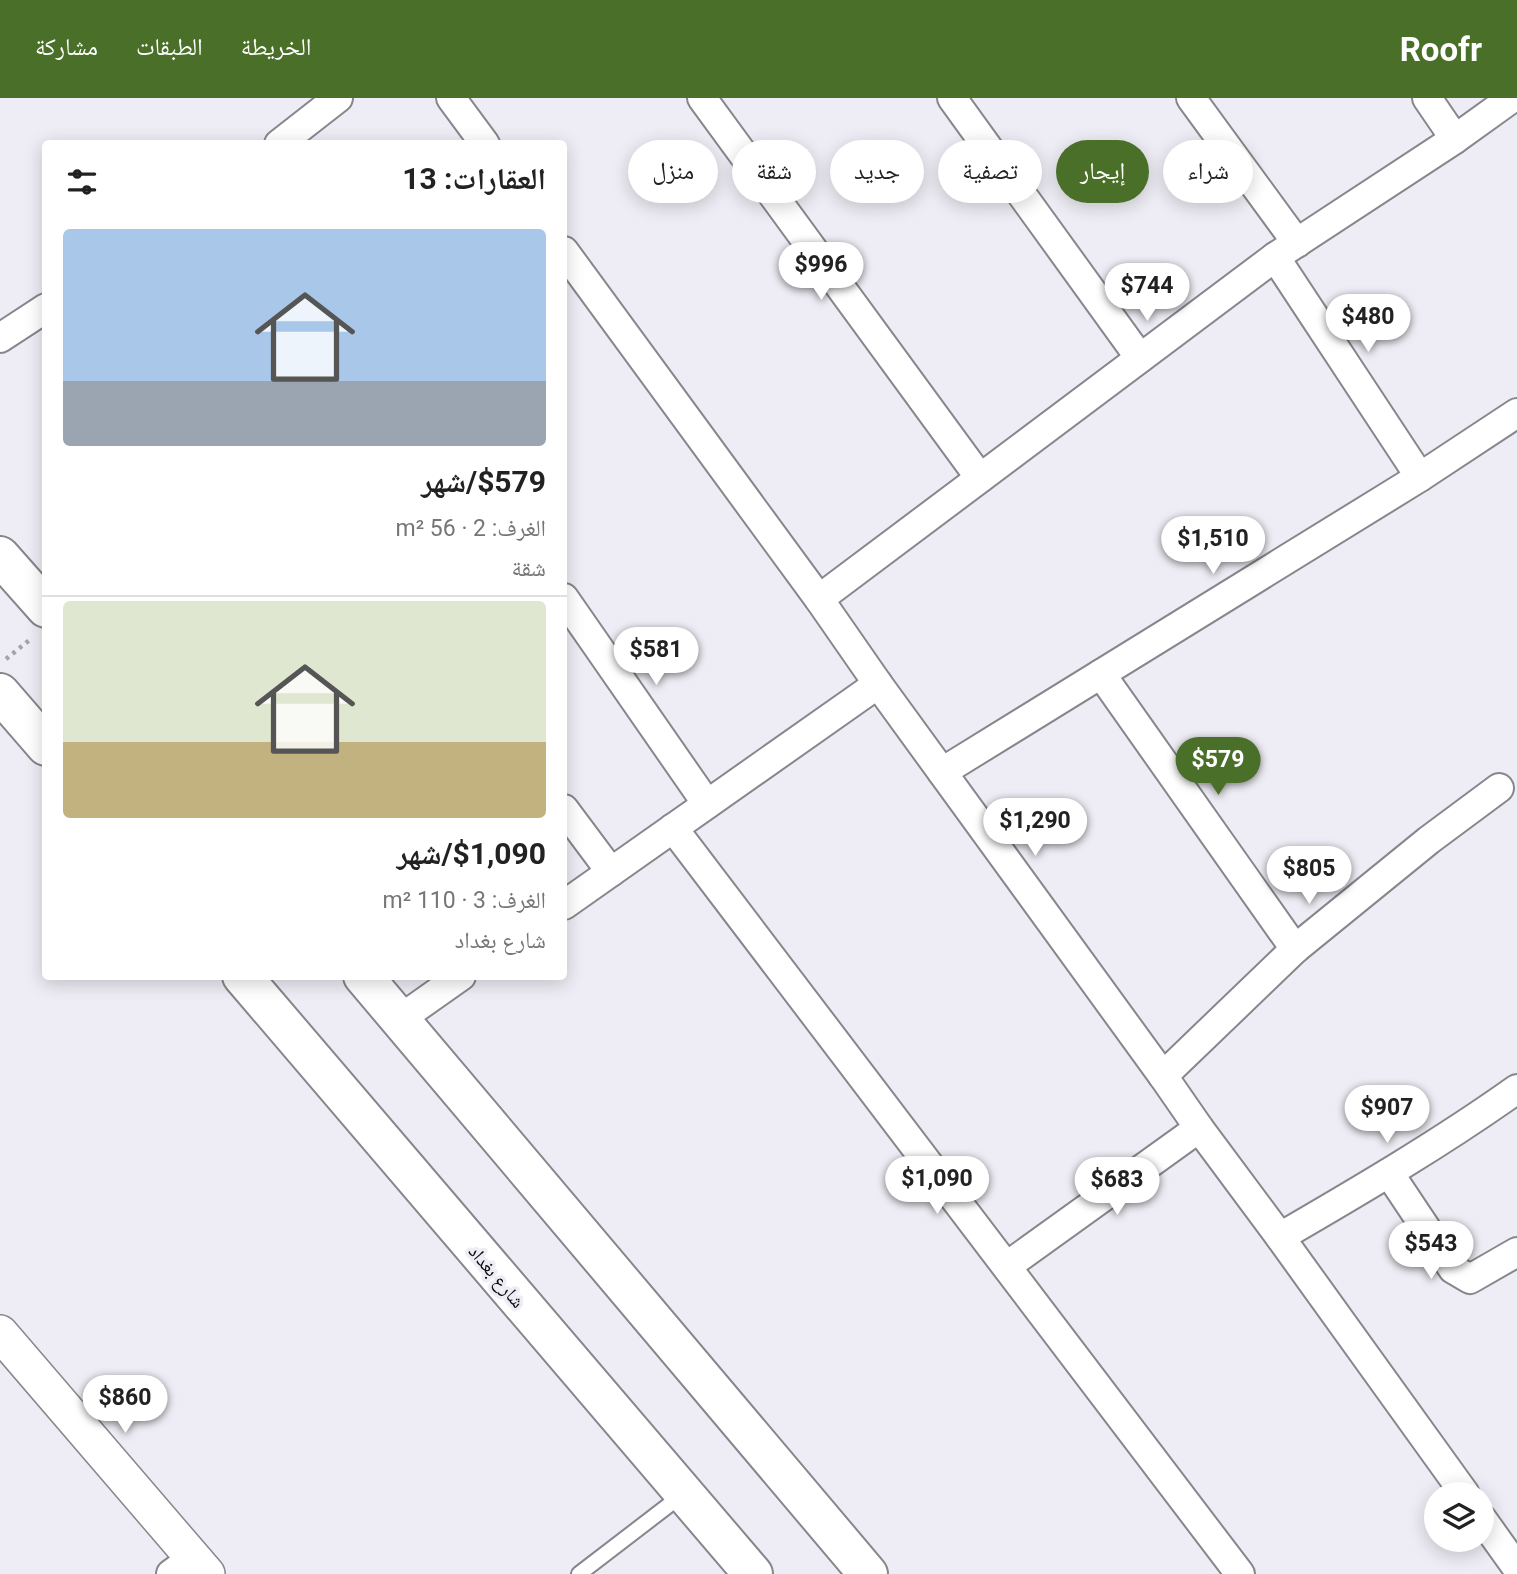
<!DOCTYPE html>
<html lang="ar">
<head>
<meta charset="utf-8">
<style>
  :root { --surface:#fff; --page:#f6f6f6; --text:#222; --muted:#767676; --line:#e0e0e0; --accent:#4a6f29 }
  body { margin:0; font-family:Roboto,"Noto Naskh Arabic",sans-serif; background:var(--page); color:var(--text); direction:rtl; height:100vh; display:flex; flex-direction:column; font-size:26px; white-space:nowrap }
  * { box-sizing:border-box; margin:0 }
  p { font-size:23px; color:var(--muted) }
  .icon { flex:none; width:38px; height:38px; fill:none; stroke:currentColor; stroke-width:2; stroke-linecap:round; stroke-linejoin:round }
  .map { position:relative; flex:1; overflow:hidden; direction:ltr }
  .drawer { position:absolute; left:42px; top:42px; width:525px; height:840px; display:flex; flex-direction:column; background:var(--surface); border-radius:7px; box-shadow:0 4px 18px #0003; direction:rtl }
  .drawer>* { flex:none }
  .top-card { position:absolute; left:588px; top:42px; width:665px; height:63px; direction:rtl; display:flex; gap:14px }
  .fabs { position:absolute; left:1424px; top:1384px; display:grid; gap:14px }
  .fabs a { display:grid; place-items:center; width:70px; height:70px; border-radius:50%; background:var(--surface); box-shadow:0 4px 18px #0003; font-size:35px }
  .price { position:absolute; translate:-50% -60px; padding:0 16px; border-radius:24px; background:#fff; color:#222; font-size:23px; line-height:46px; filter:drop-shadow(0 2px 4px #0008) }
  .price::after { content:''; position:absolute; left:50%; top:42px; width:21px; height:16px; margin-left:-10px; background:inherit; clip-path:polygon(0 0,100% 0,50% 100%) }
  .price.active { background:var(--accent); color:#fff }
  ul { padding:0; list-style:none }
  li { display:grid; align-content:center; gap:14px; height:371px; padding:0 21px }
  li+li { border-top:2px solid var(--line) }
  li span { display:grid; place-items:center; height:217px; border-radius:7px; color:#555 }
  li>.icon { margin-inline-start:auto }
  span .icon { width:126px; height:126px; fill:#fffc; stroke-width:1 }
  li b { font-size:30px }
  h2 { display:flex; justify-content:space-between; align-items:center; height:84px; padding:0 21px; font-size:30px }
  .tag { padding:0 24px; border-radius:32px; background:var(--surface); box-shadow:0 4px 18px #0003; font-size:24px; line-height:63px }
  .tag.active { background:var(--accent); color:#fff }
  header { display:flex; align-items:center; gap:42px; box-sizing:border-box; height:98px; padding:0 35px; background:var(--accent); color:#fff }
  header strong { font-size:33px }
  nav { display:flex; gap:38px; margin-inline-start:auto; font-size:24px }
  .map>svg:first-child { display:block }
</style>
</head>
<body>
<header>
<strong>Roofr</strong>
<nav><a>الخريطة</a><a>الطبقات</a><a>مشاركة</a></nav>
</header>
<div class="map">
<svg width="1517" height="1476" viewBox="0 0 1517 1476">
  <rect width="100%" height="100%" fill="#eeedf5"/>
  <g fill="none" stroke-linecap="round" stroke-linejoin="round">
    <g stroke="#87868d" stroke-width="18">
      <polyline id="service" points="579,1476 682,1397"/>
    </g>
    <g stroke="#87868d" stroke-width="32">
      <g id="minor">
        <polyline points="451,0 485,46"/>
        <polyline points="702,0 980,380"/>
        <polyline points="952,0 1140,260"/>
        <polyline points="1191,0 1297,145"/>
        <polyline points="1427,0 1455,41"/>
        <polyline points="279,46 338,0"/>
        <polyline points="564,153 819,501 878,586 1163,978 1199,1030 1280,1139 1465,1396"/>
        <polyline points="1275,159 1420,379"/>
        <polyline points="0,240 46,210"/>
        <polyline points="564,500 707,706"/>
        <polyline points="819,501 1275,159 1455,41 1512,0"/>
        <polyline points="1101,576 1295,851"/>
        <polyline points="942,674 1420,379 1517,315"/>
        <polyline points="564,711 611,774"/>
        <polyline points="673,730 1240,1476"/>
        <polyline points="564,807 878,586"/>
        <polyline points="400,921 461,878"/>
        <polyline points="1163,978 1295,851 1429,742 1499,690"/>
        <polyline points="1389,1075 1453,1171 1470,1181 1517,1154"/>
        <path d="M1280 1139C1361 1092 1441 1045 1517 991"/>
        <polyline points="1007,1168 1199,1030"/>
        <polyline points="1482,1421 1517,1470"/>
        <polyline points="171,1476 193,1460"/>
      </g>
    </g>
    <g stroke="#87868d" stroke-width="38">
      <polyline id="tertiary" points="0,1235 207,1476"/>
    </g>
    <g stroke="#87868d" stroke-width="42">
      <g id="trunk">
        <polyline points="0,458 46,510"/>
        <polyline points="0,595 46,648"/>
        <polyline points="242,878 753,1476"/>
        <polyline points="363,878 868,1476"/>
      </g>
    </g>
    <polyline stroke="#a4a3a9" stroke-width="4.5" stroke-dasharray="3.5 5" stroke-linecap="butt" points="6,561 32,540"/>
    <use href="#service" stroke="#fff" stroke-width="14"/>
    <use href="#minor" stroke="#fff" stroke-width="28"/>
    <use href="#tertiary" stroke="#fff" stroke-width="35"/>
    <use href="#trunk" stroke="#fff" stroke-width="38"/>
  </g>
  <g text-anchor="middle" stroke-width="7" stroke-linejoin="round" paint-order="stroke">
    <g font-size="19" fill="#0d0d0f" stroke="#eeedf5">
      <text transform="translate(497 1178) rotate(50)" y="7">شارع بغداد</text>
    </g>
  </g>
</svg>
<div class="fabs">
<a><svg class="icon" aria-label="layers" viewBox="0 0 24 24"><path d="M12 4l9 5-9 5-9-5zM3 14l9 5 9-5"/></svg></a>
</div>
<b class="price" style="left:821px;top:204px">$996</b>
<b class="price" style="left:1147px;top:225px">$744</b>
<b class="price" style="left:1368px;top:256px">$480</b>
<b class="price" style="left:1213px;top:478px">$1,510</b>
<b class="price" style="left:656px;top:589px">$581</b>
<b class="price active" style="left:1218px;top:699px">$579</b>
<b class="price" style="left:1035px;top:760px">$1,290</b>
<b class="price" style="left:1309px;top:808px">$805</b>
<b class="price" style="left:1387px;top:1047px">$907</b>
<b class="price" style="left:937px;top:1118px">$1,090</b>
<b class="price" style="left:1117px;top:1119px">$683</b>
<b class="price" style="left:1431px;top:1183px">$543</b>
<b class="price" style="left:125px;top:1337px">$860</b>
<div class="top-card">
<a class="tag">شراء</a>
<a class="tag active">إيجار</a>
<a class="tag">تصفية</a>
<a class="tag">جديد</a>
<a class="tag">شقة</a>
<a class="tag">منزل</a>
</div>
<section class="drawer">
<h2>العقارات: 13<svg class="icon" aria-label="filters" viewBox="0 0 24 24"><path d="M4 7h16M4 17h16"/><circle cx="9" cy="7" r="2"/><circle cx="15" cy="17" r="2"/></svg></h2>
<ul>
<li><span style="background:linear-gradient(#a9c7e8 70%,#9aa5b1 0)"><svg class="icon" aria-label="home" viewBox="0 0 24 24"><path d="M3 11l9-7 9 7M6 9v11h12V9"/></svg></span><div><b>$579/شهر</b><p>الغرف: 2 · 56 m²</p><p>شقة</p></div></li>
<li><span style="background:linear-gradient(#dfe7d0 65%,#c2b280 0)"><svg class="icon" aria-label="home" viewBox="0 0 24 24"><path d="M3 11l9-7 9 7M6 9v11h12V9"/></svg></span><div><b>$1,090/شهر</b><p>الغرف: 3 · 110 m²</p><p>شارع بغداد</p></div></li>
</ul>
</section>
</div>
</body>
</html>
